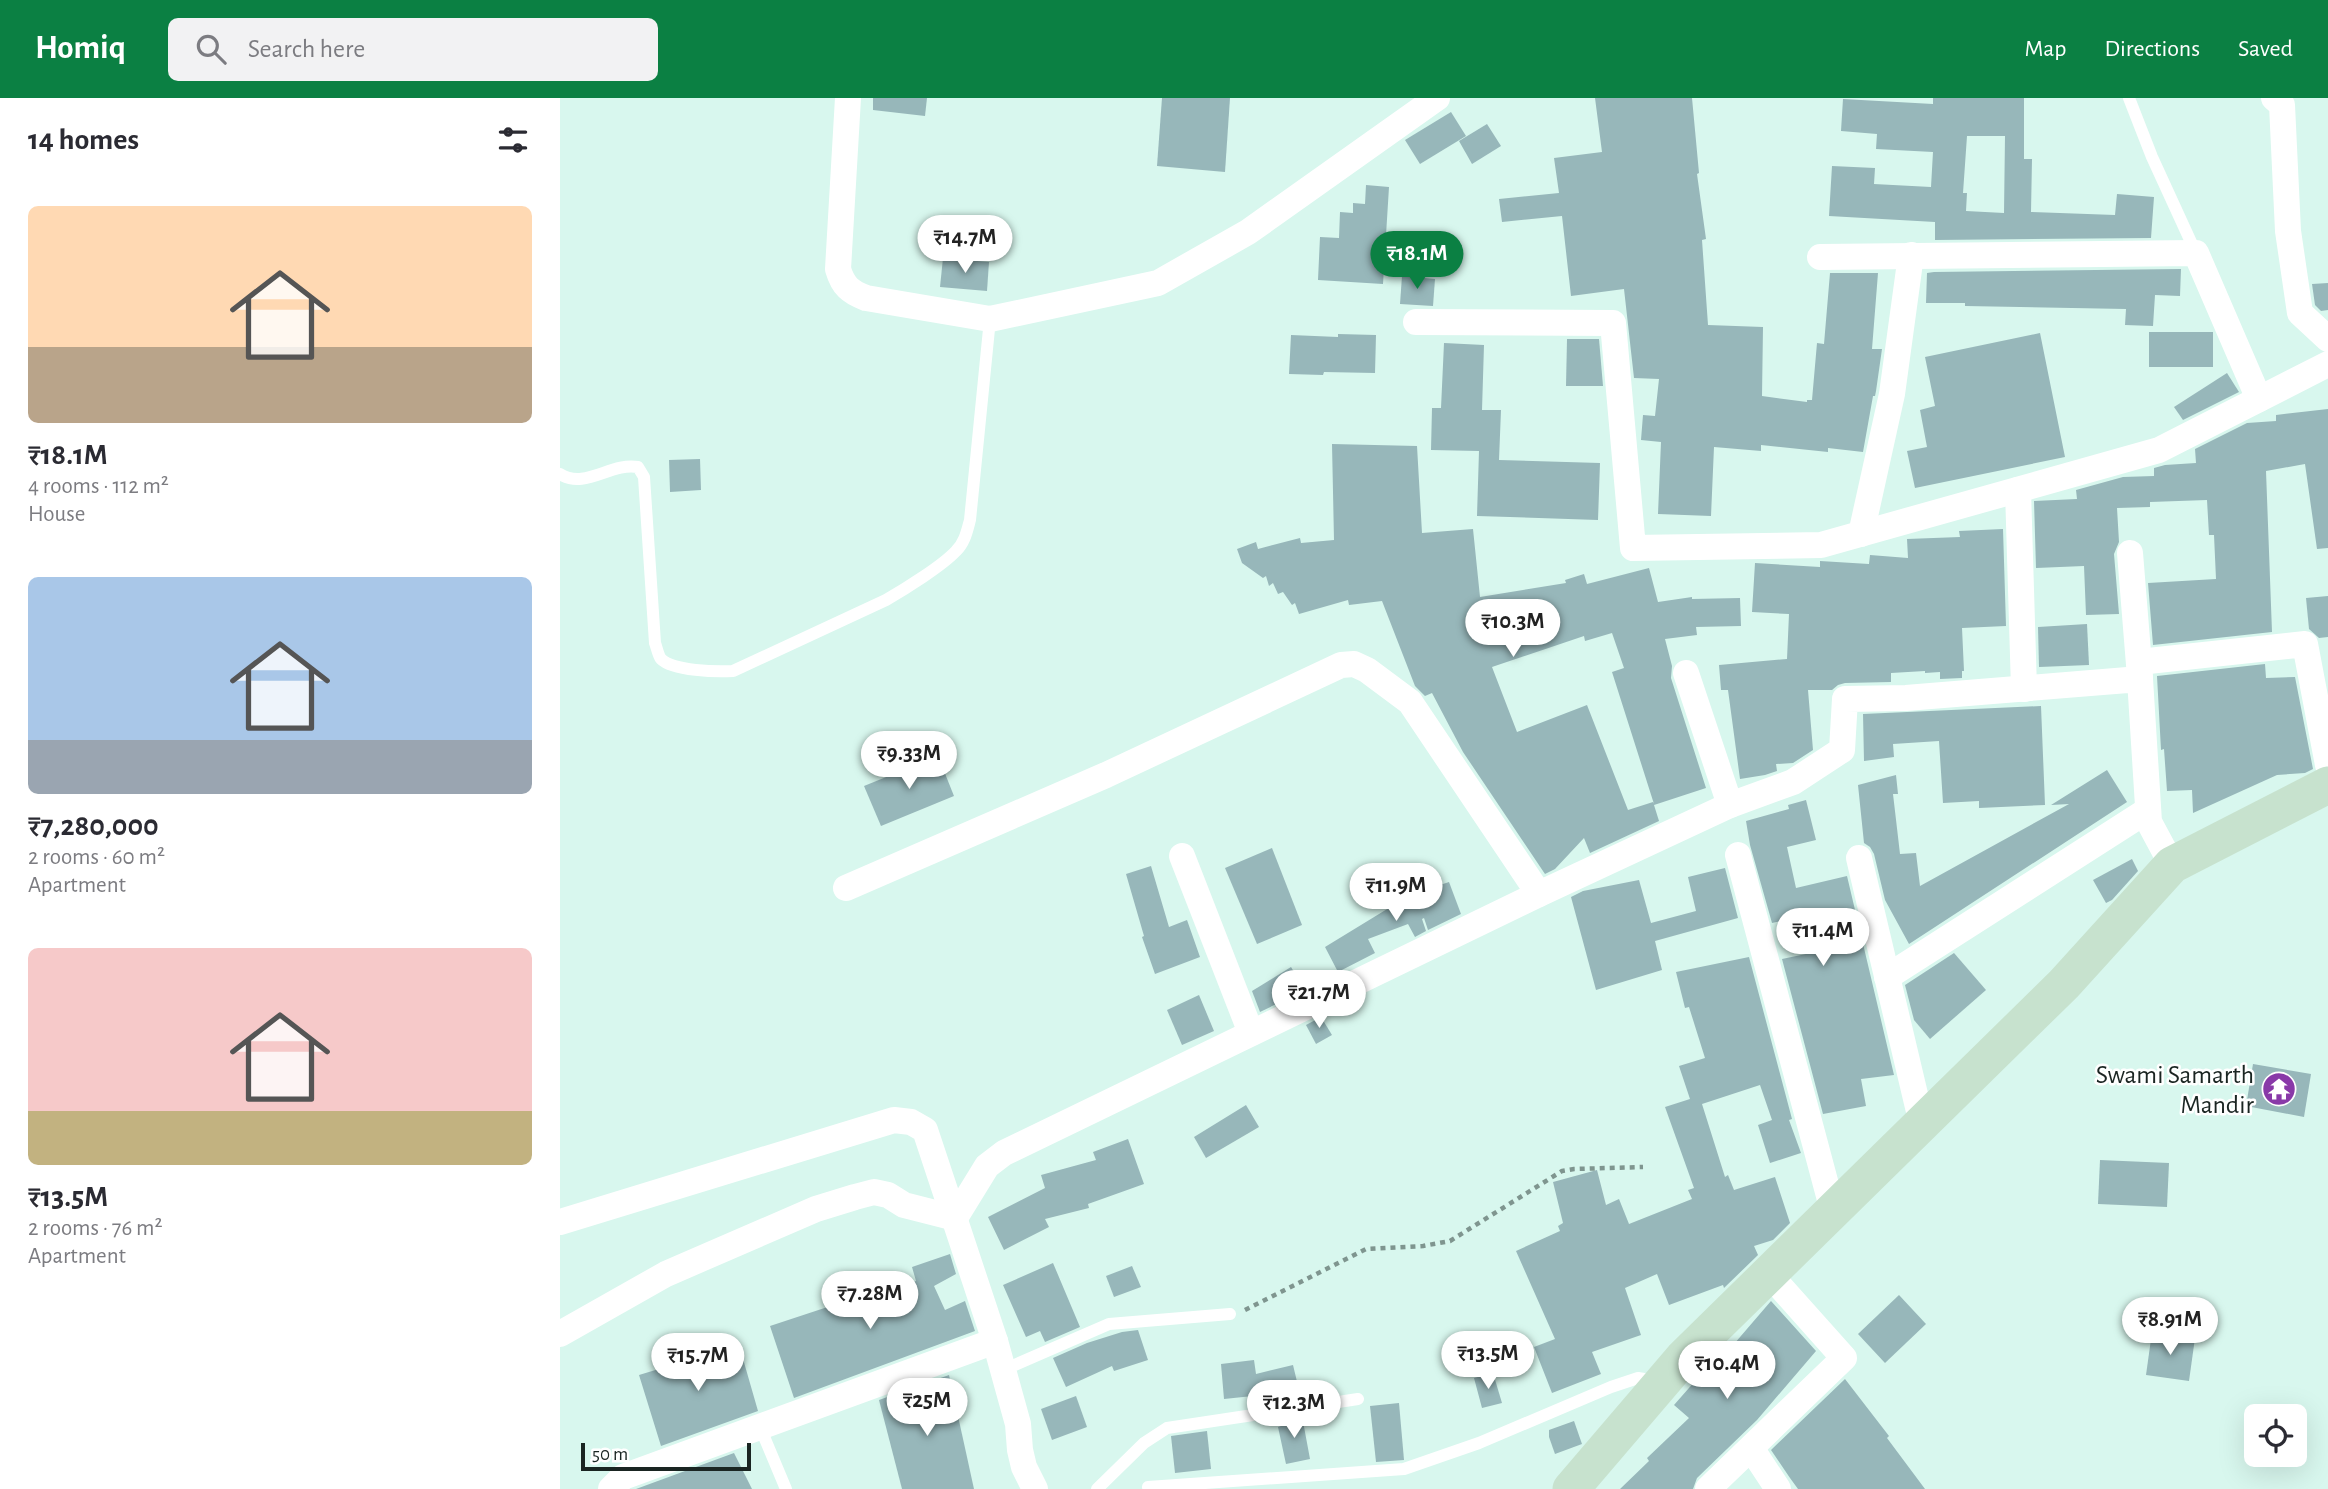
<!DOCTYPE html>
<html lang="en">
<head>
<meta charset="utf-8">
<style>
  :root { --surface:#fff; --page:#f2f2f3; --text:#2b2b33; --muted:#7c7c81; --accent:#0b8043 }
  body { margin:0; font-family:"Alegreya Sans",sans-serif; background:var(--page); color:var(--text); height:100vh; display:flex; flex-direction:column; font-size:26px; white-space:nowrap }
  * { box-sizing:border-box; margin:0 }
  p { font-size:23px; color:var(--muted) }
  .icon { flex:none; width:38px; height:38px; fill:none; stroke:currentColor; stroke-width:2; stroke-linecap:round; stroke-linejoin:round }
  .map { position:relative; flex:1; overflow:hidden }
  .details { display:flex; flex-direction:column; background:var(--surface); width:560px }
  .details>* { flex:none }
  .fabs { position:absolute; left:1684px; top:1306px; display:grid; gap:14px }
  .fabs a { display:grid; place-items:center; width:63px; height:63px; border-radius:10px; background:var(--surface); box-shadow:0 7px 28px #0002; font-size:35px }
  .scale { position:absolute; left:21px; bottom:18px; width:170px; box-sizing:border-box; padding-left:7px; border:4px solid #1a2522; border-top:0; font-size:19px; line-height:24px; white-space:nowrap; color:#1a2522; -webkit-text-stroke:5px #fff; paint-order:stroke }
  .price { position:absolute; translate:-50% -60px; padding:0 16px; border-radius:24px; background:#fff; color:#222; font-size:23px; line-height:46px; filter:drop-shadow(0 2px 4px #0008) }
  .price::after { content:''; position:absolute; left:50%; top:42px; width:21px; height:16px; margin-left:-10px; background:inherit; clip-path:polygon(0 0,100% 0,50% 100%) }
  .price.on { background:var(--accent); color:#fff }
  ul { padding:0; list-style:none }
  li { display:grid; align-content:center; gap:14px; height:371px; padding:0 28px }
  li span { display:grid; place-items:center; height:217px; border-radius:10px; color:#555 }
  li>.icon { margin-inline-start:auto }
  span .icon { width:126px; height:126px; fill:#fffc; stroke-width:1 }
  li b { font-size:30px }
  h2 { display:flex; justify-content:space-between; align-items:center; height:84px; padding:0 28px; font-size:30px }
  header { display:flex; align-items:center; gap:42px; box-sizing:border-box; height:98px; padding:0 35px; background:var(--accent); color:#fff }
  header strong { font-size:33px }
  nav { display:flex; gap:38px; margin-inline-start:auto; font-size:24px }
  .search { width:490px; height:63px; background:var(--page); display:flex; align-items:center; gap:18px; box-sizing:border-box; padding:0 24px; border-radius:10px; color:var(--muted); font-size:26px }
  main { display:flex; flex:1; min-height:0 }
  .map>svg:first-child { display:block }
</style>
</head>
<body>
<header>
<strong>Homiq</strong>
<div class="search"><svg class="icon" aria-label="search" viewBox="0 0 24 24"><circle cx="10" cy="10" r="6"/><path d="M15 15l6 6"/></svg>Search here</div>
<nav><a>Map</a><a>Directions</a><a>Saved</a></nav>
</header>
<main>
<section class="details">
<h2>14 homes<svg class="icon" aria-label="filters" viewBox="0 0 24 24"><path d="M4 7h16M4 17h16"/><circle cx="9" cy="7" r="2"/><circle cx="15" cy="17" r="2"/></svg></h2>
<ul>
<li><span style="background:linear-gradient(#ffd9b3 65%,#b9a48a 0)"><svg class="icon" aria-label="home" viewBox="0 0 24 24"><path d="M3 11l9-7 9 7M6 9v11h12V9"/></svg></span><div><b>₹18.1M</b><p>4 rooms · 112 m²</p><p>House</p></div></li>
<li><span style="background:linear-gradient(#a9c7e8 75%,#9aa5b1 0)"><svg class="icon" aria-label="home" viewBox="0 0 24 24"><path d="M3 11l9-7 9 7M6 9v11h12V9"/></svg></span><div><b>₹7,280,000</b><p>2 rooms · 60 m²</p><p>Apartment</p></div></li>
<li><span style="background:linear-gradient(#f6c9c9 75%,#c2b280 0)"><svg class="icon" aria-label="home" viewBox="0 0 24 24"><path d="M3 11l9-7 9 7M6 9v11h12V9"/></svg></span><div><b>₹13.5M</b><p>2 rooms · 76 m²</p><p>Apartment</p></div></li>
</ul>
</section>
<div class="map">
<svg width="1768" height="1391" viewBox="0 0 1768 1391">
  <rect width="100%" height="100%" fill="#d8f7ee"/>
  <g fill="#97b7ba" fill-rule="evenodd">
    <polygon points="313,0 367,0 365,18 313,12"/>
    <polygon points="602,0 670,0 665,74 597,68"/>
    <polygon points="1035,0 1132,0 1139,75 1137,76 1146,141 1142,142 1148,227 1203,229 1202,298 1247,304 1247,302 1252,302 1257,245 1264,246 1270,175 1318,175 1312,251 1322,251 1316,293 1315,298 1313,298 1303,354 1268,350 1268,354 1201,347 1201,353 1154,349 1151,418 1098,416 1101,344 1081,342 1083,317 1095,318 1099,281 1074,280 1064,191 1011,198 1002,118 942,124 939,101 999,95 994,60 1042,54"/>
    <path d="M1373 0H1464V61H1472L1471 114 1555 117 1557 96 1594 99 1591 140 1375 142V124L1269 118 1272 68 1315 70 1314 86 1371 89 1373 54 1316 51 1317 36 1281 33 1283 1 1373 6ZM1407 38H1445L1444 115 1406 113 1407 95H1403Z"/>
    <polygon points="891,14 906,38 860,66 845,42"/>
    <polygon points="927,26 941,48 912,66 899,43"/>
    <polygon points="806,87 829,89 823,186 758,182 760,139 779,140 780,114 793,115 793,105 805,106"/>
    <polygon points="383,160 429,164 427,193 380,189"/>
    <polygon points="1621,171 1620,198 1595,197 1593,228 1565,227 1566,211 1405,208 1405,205 1366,205 1367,175 1374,174"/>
    <polygon points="842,178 875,181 873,208 840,206"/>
    <polygon points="1768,185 1768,212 1761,213 1755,207 1752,186"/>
    <rect x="1589" y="234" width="64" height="35"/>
    <polygon points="1480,235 1505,359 1355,390 1347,353 1367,349 1360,312 1375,308 1365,259"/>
    <polygon points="778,236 816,237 815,275 764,274 763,277 729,276 731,237 778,239"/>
    <polygon points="1007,241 1039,241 1043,288 1006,288"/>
    <polygon points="884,245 924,247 922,312 941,312 939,362 1040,365 1038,422 917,418 919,353 871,352 872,310 881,310"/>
    <polygon points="1667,275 1679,294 1623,322 1614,309"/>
    <polygon points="1768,311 1768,450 1757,451 1745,366 1706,373 1712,534 1593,547 1588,485 1656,481 1654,437 1649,437 1647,402 1590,404 1590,409 1557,410 1559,444 1554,456 1559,516 1526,517 1524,468 1476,470 1474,403 1517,401 1516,392 1563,379 1594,378 1594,370 1605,367 1636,365 1635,351 1687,325 1716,323 1716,317"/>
    <path d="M772 346 857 348 862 435 913 431 920 499 1006 485 1005 482 1024 476 1027 486 1089 470 1098 504 1132 499V501L1180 500 1181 528 1136 529 1137 537 1105 541 1112 568 1111 580 1146 690 1094 707 1099 723 1030 755 1024 740 995 771 985 776 903 654 872 595 865 598 855 588 822 503 789 507 788 502 739 516 735 505 732 507 723 494 718 496 713 485 709 488 706 478 703 480 682 465 677 451 696 444 698 451 740 440 741 445 774 442ZM1052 535 1064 570 1052 574 1094 706 1093 704 1068 712 1027 607 957 634 932 569 1024 538 1025 543Z"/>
    <polygon points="140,361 141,392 110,394 109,362"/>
    <polygon points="1443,431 1446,528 1402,530 1404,573 1402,573 1402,580 1380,581 1380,574 1365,575 1365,573 1331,575 1331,584 1285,585 1278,587 1272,592 1248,592 1253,652 1233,665 1216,666 1217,673 1205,677 1180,681 1168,592 1161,592 1159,567 1227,561 1229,516 1192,514 1195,465 1260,469 1260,463 1309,466 1310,457 1348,460 1347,441 1400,439 1399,433"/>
    <polygon points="1768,498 1768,539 1759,540 1749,531 1746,500"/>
    <polygon points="1527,526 1529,567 1479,569 1478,529"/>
    <polygon points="1705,566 1706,580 1735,579 1753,671 1745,675 1717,677 1633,715 1632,692 1607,693 1604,651 1601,652 1597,578"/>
    <polygon points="1481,608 1485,707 1419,710 1419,703 1383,705 1379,643 1333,646 1334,659 1304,663 1303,616"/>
    <polygon points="378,658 394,698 321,728 304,688"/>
    <polygon points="1547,672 1567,704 1349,846 1325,802 1314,756 1310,749 1304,745 1298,687 1336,677 1338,696 1333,696 1340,756 1356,755 1360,788 1509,706 1491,707"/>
    <polygon points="1246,702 1256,742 1227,749 1236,790 1287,778 1334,977 1301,981 1306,1008 1263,1016 1222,861 1284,848 1280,810 1212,825 1190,747 1186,723 1229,711 1228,707"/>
    <polygon points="712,750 742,827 697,846 665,770"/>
    <polygon points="1572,761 1578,773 1552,802 1546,805 1533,782"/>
    <polygon points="591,768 609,829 627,822 640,859 595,876 582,839 584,838 566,776"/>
    <polygon points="1165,770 1178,820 1095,843 1102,872 1036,892 1011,799 1023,793 1079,782 1091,825 1136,813 1128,779"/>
    <polygon points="889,784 901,816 868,832 864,820 862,821 866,833 855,839 848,826 808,841 815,855 778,874 765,849 837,805 834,797 851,791 853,796"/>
    <polygon points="1394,855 1426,892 1370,941 1354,922 1345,887"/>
    <polygon points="1189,859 1232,1021 1229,1022 1241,1055 1210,1065 1198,1027 1212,1022 1200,987 1142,1006 1165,1079 1168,1077 1174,1092 1215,1079 1230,1125 1213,1142 1194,1148 1198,1157 1164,1190 1163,1187 1109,1207 1097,1176 1065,1190 1081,1237 1032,1254 1041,1276 992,1295 974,1249 995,1241 956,1153 1000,1133 998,1128 1003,1125 993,1084 1037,1072 1046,1107 1059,1101 1069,1126 1132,1101 1128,1092 1134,1090 1105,1009 1130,1001 1119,968 1145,960 1129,909 1125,910 1116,874"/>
    <polygon points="731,869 745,892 700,914 692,893"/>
    <polygon points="639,897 654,933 622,947 607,912"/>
    <polygon points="761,919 772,937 756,946 746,927"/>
    <polygon points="1693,966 1751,976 1744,1019 1686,1008"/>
    <polygon points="686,1007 699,1029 646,1060 634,1039"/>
    <polygon points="568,1041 584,1086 528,1106 529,1110 485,1121 489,1129 444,1152 428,1119 485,1090 481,1077 536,1062 533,1054"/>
    <polygon points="1540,1062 1609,1065 1607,1109 1538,1106"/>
    <polygon points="390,1156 396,1176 374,1188 385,1212 405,1203 415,1233 234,1300 210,1228 307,1196 308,1200 356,1183 352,1169"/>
    <polygon points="493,1165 520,1229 485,1244 480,1233 466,1239 443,1187"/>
    <polygon points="572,1168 581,1189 554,1199 546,1178"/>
    <polygon points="1339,1197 1366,1226 1325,1265 1298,1236"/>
    <polygon points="1211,1203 1256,1253 1197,1322 1137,1380 1133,1391 1060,1391 1089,1363 1087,1360 1129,1320 1114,1307 1158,1257 1162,1260"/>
    <polygon points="578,1232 588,1262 554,1273 552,1268 506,1289 493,1260 527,1245 562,1234"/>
    <polygon points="1592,1234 1635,1240 1629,1283 1586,1277"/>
    <polygon points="179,1247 198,1313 101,1348 79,1277 112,1267 110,1261 146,1249 148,1256"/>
    <polygon points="694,1262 696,1276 733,1267 740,1296 737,1297 738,1301 715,1305 713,1296 664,1301 661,1266"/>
    <polygon points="933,1275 942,1305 922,1310 914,1280"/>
    <polygon points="389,1277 414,1391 342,1391 319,1302"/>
    <polygon points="1285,1281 1329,1338 1327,1340 1365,1391 1238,1391 1230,1380 1211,1352"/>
    <polygon points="516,1298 527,1329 492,1342 481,1311"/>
    <polygon points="839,1305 844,1362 816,1364 810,1308"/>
    <polygon points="742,1318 750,1361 726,1366 718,1329 721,1328 719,1322"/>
    <polygon points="1014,1323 1022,1346 995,1356 989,1339 989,1332"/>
    <polygon points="647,1333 651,1371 615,1375 611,1338"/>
    <polygon points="174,1355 192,1391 76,1391"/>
  </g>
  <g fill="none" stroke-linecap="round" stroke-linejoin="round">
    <polyline stroke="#7f958f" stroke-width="4.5" stroke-dasharray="5 5" stroke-linecap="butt" points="685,1212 806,1151 863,1148 890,1143 1002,1073 1014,1071 1083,1069"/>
    <g stroke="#fff" stroke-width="12">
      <polyline points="1569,0 1592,59 1636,155"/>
      <path d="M0 376C25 392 51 364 78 369L84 379 95 545C97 550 98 557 101 561 113 573 157 574 173 573L326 502C345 491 382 468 396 453 405 444 407 433 410 422L430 221"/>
      <polyline points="443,1272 549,1226 670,1216"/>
      <polyline points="200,1329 226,1391"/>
      <polyline points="588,1389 844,1371 919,1345 1051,1289 1078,1280 1096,1283"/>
      <polyline points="537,1391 584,1345 607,1330 798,1301"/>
    </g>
    <g stroke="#fff" stroke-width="26">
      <path d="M288 0 278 171C283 188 290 194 306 200L430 221 598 185 688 134 877 0"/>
      <polyline points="1714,0 1722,7 1728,133 1740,215 1768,241"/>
      <polyline points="1260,159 1636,155 1699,301"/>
      <polyline points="856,224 1053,225 1073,450 1261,447 1599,352 1768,266"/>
      <polyline points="1458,392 1464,591"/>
      <polyline points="1301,436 1332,296 1351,157"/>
      <polyline points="1570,455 1580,579"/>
      <polyline points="1579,564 1745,546 1768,667"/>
      <polyline points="1170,707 1233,684 1282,652 1285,601 1346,600 1580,581 1589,724 1612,767"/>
      <polyline points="1178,757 1273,1113"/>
      <polyline points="622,758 691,935"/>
      <polyline points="1299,760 1362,1026"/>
      <polyline points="286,790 546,677 781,567 794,566 807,572 850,604 979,796"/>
      <polyline points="1327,879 1588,712"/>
      <polyline points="395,1120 427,1068 444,1055 979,796 1170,707 1126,575"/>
      <polyline points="0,1124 334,1022 351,1024 365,1032 435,1243 458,1326 460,1352 464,1369 475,1391"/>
      <polyline points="0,1236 106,1176 256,1111 295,1099 314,1094 328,1097 344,1107 395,1120"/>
      <polyline points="1191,1350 1218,1391"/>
      <polyline points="51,1391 63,1379 435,1243"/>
      <polyline points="1148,1391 1284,1260 1209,1176"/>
    </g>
    <polyline stroke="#c7e2ce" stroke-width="37" points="1011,1391 1123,1260 1504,886 1612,767 1768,687"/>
  </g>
  <defs>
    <g id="temple-disc" transform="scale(1.75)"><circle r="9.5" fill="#8939a8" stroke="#fff"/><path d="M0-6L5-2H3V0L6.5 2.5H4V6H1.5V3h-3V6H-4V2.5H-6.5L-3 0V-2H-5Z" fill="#fff"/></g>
  </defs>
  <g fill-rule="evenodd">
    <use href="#temple-disc" x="1719" y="991"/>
  </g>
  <g text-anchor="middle" stroke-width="5" stroke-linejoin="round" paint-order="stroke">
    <g font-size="26" fill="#1a2522" stroke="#fff" text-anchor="end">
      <text x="1694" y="985">Swami Samarth<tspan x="1694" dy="30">Mandir</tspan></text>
    </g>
  </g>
</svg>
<div class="fabs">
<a><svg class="icon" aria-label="locate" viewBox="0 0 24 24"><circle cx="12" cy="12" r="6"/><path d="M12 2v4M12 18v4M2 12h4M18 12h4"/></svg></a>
</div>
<div class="scale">50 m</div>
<b class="price" style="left:405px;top:177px">₹14.7M</b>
<b class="price on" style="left:857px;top:193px">₹18.1M</b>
<b class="price" style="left:953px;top:561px">₹10.3M</b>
<b class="price" style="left:349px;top:693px">₹9.33M</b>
<b class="price" style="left:836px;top:825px">₹11.9M</b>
<b class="price" style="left:1263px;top:870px">₹11.4M</b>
<b class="price" style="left:759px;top:932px">₹21.7M</b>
<b class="price" style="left:310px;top:1233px">₹7.28M</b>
<b class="price" style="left:1610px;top:1259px">₹8.91M</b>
<b class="price" style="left:928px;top:1293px">₹13.5M</b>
<b class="price" style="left:138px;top:1295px">₹15.7M</b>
<b class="price" style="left:1167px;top:1303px">₹10.4M</b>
<b class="price" style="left:367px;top:1340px">₹25M</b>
<b class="price" style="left:734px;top:1342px">₹12.3M</b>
</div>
</main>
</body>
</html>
